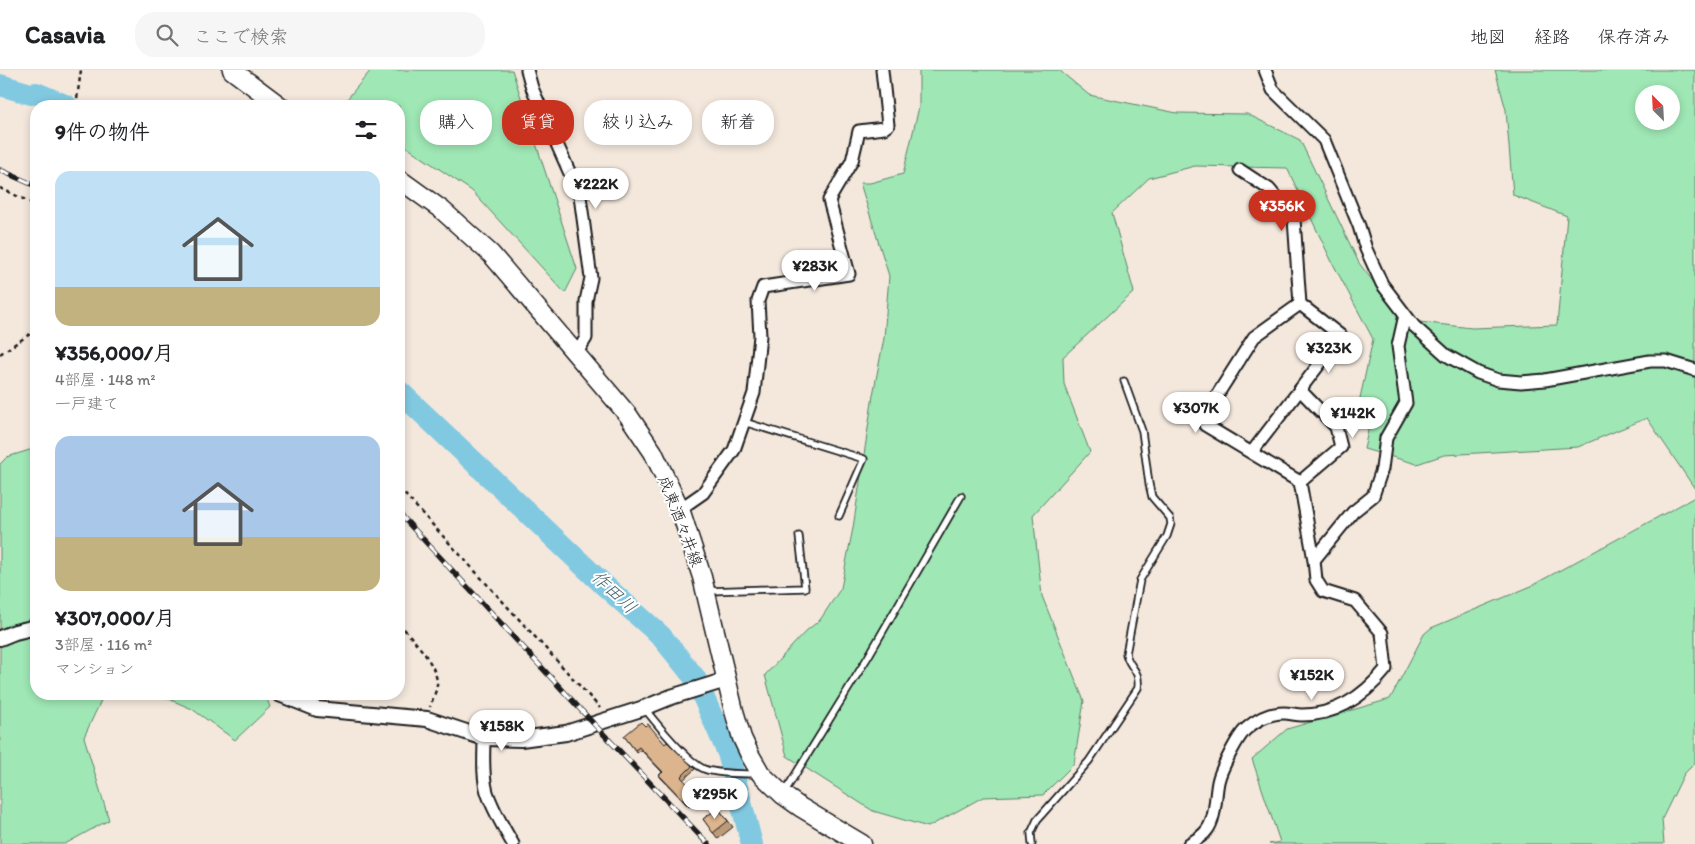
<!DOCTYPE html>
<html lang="ja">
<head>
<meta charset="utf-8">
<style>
  :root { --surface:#fff; --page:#f6f6f6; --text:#202124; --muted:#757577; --line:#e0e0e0; --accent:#c8321e }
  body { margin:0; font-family:Itim,"Klee One",sans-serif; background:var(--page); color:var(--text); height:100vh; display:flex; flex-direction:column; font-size:19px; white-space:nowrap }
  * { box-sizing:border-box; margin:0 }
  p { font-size:16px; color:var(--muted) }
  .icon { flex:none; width:28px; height:28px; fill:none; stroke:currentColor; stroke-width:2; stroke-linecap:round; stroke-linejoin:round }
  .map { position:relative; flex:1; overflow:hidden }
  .side { position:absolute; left:30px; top:30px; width:375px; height:600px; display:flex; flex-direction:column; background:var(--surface); border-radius:20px; box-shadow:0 2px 8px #0003 }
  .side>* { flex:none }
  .top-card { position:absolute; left:420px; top:30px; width:475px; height:45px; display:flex; gap:10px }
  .needle { width:32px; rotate:336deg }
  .fabs { position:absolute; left:1635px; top:15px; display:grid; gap:10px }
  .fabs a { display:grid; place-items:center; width:45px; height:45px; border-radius:50%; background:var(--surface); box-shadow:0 2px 8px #0003; font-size:25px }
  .price { position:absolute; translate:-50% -42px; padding:0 11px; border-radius:18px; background:#fff; color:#222; font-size:16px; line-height:32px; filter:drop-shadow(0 1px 2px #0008) }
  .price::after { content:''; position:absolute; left:50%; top:30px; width:15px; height:11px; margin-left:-8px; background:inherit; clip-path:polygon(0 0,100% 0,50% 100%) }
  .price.current { background:var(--accent); color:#fff }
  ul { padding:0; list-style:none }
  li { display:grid; align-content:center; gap:10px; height:265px; padding:0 25px }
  li span { display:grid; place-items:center; height:155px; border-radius:15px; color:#555 }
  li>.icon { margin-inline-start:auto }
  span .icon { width:90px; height:90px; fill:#fffc; stroke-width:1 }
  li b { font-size:21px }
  h2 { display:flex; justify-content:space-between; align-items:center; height:60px; padding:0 25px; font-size:21px }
  .pill { padding:0 18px; border-radius:20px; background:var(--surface); box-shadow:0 2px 8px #0003; font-size:18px; line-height:45px }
  .pill.current { background:var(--accent); color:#fff }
  header { display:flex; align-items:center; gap:30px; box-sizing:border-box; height:70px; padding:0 25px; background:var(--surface); border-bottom:1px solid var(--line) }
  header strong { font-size:24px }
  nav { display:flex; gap:28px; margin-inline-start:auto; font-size:18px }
  .search { width:350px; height:45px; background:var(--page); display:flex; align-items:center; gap:12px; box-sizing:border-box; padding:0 18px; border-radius:20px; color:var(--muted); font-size:19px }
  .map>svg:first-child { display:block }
</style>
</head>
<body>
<header>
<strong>Casavia</strong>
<div class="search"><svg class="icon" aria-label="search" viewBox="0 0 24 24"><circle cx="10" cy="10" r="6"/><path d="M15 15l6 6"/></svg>ここで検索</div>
<nav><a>地図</a><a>経路</a><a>保存済み</a></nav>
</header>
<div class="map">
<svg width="1695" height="774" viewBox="0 0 1695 774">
  <rect width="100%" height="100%" fill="#f4e8dd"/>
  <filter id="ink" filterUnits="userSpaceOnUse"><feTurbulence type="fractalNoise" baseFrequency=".02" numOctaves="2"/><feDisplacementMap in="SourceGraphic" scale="10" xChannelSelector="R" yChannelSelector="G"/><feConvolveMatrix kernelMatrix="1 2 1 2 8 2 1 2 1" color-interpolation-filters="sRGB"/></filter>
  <g filter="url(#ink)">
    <g fill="#9fe7b5" stroke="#5e8268" fill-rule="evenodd">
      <polygon points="371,0 512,0 577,199 565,223 472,121 399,72 399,36 347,36 343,34"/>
      <path d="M919 0H1059L1089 25 1177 43 1247 44 1300 70 1359 193 1402 250 1472 258 1557 255 1567 146 1513 125 1506 40 1495 0H1695V419L1647 348 1578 377 1444 385 1417 394 1364 379 1368 361 1360 328 1373 269 1331 190 1287 98 1195 96 1149 108 1112 143 1134 222 1063 287 1064 314 1090 382 1033 445 1042 526 1084 631 1074 694 1043 725 983 727 928 757 873 741 787 686 765 605 806 561 820 550 841 518 853 458 873 325 884 268 889 206 860 113H870L903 104 919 37ZM1644 24H1671V51H1644Z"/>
      <polygon points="36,378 36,624 104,624 84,667 109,750 65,774 0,774 0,394 7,387"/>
      <polygon points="1695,427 1695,693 1684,704 1662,749 1664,774 1269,774 1280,772 1252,689 1287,659 1390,629 1424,564 1431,558 1529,517"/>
      <polygon points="157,624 265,624 270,637 235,670 192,639"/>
    </g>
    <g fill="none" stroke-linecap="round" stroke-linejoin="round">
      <g stroke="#81c9e1" stroke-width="22">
        <polyline points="0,15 31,24 36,23 67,36"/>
        <polyline points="399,321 605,516 661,566 695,608 728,683 752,774"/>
      </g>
      <g stroke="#1c1c1c" stroke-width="9">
        <g id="service">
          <polyline points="744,352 864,389 839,446"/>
          <polyline points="707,521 805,518 799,466"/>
          <path d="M644 638C657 654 686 691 704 699 717 704 744 704 758 704"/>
          <polyline points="784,723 868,587 961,426"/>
          <path d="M1032 774 1031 763 1037 750 1089 691 1138 618C1140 598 1130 600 1126 584L1140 510 1167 466 1171 454 1170 448 1152 427 1149 414 1142 361 1124 311"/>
        </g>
      </g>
      <g stroke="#1c1c1c" stroke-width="15">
        <g id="minor">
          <polyline points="527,0 532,18 580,126 591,208 586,231 586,268 576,284"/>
          <polyline points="1265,0 1273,20 1324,70 1359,156 1366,179 1382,214 1414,256 1446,285 1478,303 1498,310 1521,312 1545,310 1650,291 1666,291 1695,300"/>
          <polyline points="1240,100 1269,119 1294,149 1300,234 1341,266 1252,382"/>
          <polyline points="1300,412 1341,377 1336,357 1300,320"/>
          <polyline points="680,439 703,423 734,380 754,323 760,266 758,231 763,217 849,204 829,130 852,91 859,61 884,58 888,55 882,0"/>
          <polyline points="1314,490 1353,442 1373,426 1382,399 1386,368 1406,333 1398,276 1405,245"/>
          <path d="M484 668C484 685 482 705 487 722 493 740 503 757 513 774"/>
          <path d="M1189 774C1196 770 1203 766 1207 760 1216 748 1215 727 1218 712 1220 701 1238 666 1246 659 1257 649 1269 643 1284 643 1290 643 1296 645 1302 645 1338 645 1365 625 1386 599L1382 563 1355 531 1323 521 1316 510 1314 490 1300 412 1205 355 1207 341 1254 267 1300 234"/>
        </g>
      </g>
      <g stroke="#1c1c1c" stroke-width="18">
        <g id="tertiary">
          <polyline points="0,568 15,562 36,557"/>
          <polyline points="279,624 317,639 427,649 484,668 521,669 566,663 644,638 671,627 726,610"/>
        </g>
      </g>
      <g stroke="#1c1c1c" stroke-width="21">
        <g id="primary">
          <polyline points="232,0 280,36"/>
          <polyline points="399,109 442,140 491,184 628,345 653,382 680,439 702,507 734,641 742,668 750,685 761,704 783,725 800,737 862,774"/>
        </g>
      </g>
      <g stroke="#1c1c1c" stroke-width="2.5" stroke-dasharray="4 4" stroke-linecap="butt">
        <polyline points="76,36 81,0"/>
        <polyline points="0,118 36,135"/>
        <polyline points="0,284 36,260"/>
        <polyline points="399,418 600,638"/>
        <path d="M399 553C412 569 434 590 437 611 438 619 432 630 430 637"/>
      </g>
      <use href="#service" stroke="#fff" stroke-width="5.5"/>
      <use href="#minor" stroke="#fff" stroke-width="11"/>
      <use href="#tertiary" stroke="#fff" stroke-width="14"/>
      <use href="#primary" stroke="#fff" stroke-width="18"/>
      <g stroke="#1c1c1c" stroke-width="5.5">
        <g id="rail">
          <polyline points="0,100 36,116"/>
          <polyline points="399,443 593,653 708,774"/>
        </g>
      </g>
      <use href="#rail" stroke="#fff" stroke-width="4" stroke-dasharray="11" stroke-linecap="butt"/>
    </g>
    <g fill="#bd9b79" stroke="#1c1c1c">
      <polygon points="645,656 665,674 692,696 695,699 683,710 699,727 689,737 661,708 659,705 662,702 641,680 637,683 624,666"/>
      <polygon points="718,738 733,757 718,769 703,749"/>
    </g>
    <g fill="#dcb48d" stroke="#1c1c1c">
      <polygon points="641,652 645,656 648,654 665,674 667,672 692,696 681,707 697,724 687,734 659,705 663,702 639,677 635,680 624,666"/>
      <polygon points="718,738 728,751 713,763 703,749"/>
    </g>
  </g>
  <g text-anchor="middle" stroke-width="4" stroke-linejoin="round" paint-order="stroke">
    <g font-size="16" fill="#1c1c1c" stroke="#fff">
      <text transform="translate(681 451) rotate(69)" y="6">成東酒々井線</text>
    </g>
    <g font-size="18" font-style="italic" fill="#44616b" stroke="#fff">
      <text transform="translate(614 522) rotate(43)" y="6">作田川</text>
    </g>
  </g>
</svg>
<div class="fabs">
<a><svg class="needle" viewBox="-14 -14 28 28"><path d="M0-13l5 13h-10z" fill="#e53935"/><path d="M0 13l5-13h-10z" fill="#757577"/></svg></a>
</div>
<b class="price" style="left:596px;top:140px">¥222K</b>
<b class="price current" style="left:1282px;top:162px">¥356K</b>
<b class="price" style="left:815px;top:222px">¥283K</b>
<b class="price" style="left:1329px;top:304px">¥323K</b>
<b class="price" style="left:1196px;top:364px">¥307K</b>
<b class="price" style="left:1353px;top:369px">¥142K</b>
<b class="price" style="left:1312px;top:631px">¥152K</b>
<b class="price" style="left:502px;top:682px">¥158K</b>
<b class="price" style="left:715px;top:750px">¥295K</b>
<div class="top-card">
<a class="pill">購入</a>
<a class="pill current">賃貸</a>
<a class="pill">絞り込み</a>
<a class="pill">新着</a>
</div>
<section class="side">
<h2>9件の物件<svg class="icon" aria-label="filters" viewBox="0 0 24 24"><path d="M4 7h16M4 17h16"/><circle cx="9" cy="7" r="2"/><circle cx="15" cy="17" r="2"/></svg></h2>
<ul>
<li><span style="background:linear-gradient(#bfe0f5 75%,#c2b280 0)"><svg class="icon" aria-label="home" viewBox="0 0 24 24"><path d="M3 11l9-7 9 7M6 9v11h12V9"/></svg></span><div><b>¥356,000/月</b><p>4部屋 · 148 m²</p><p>一戸建て</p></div></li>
<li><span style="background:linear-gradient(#a9c7e8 65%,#c2b280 0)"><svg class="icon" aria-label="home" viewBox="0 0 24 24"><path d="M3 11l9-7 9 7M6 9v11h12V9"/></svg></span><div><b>¥307,000/月</b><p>3部屋 · 116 m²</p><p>マンション</p></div></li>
</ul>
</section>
</div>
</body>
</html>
